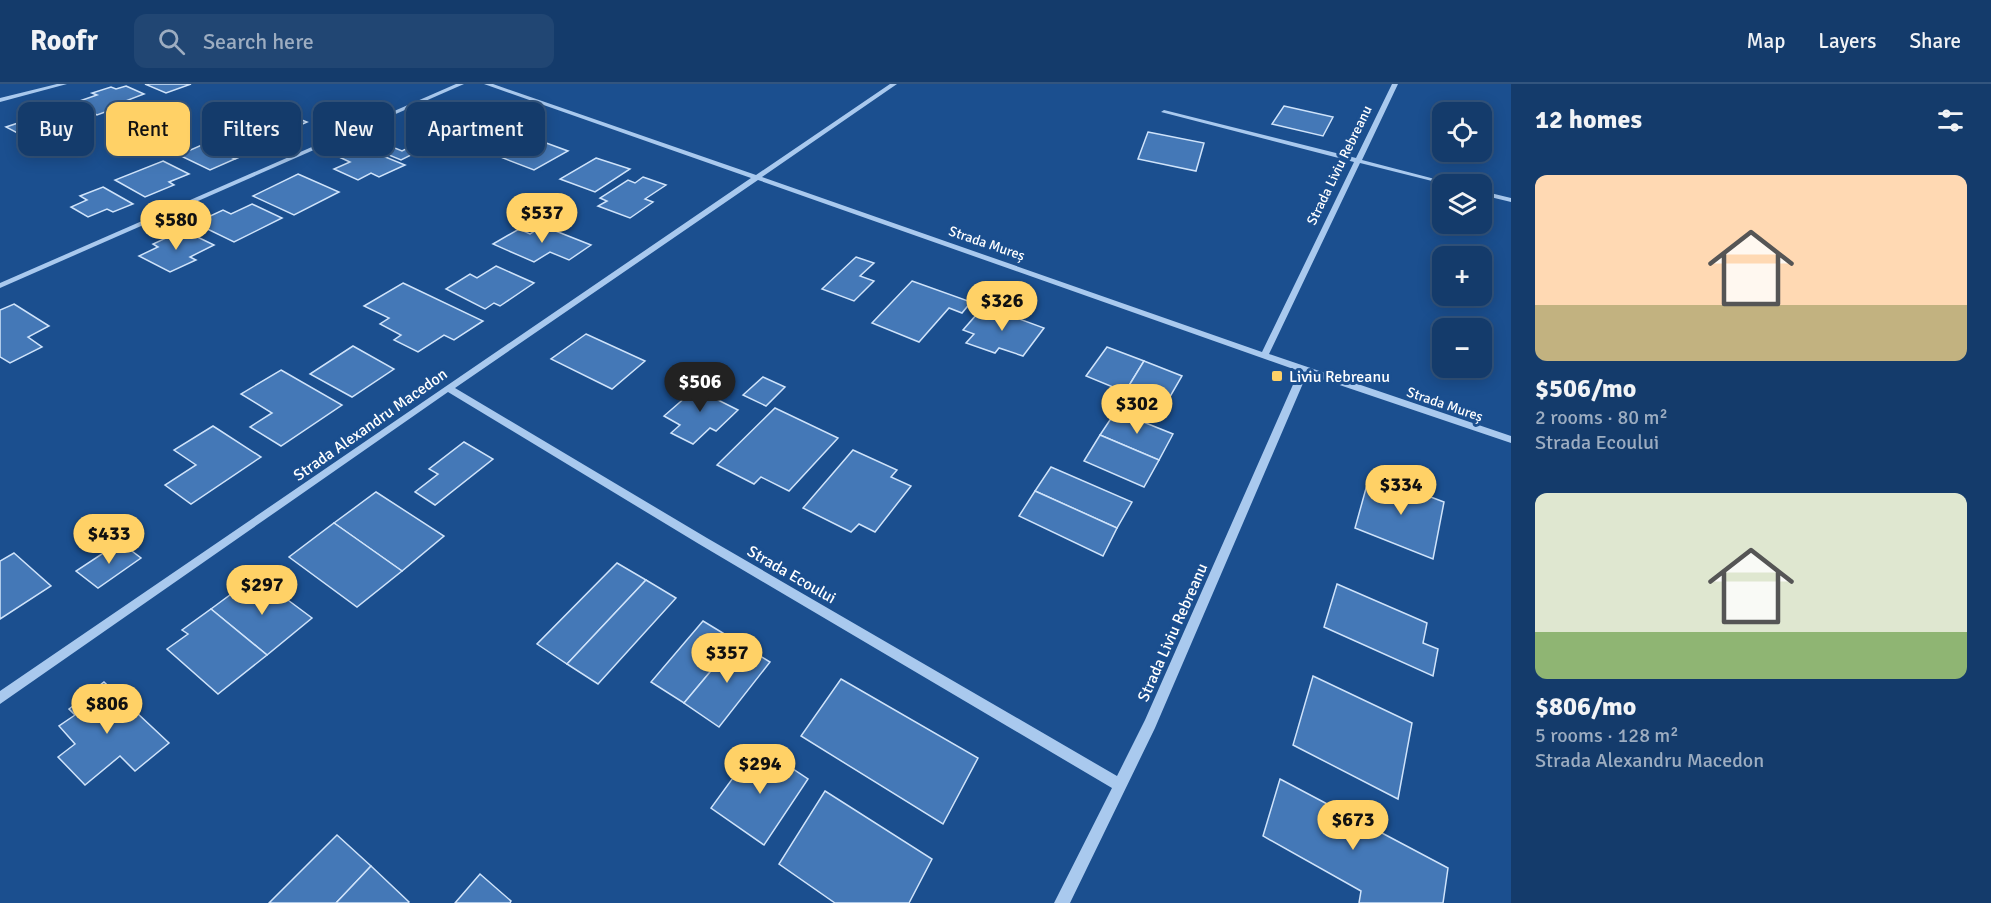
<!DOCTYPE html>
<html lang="en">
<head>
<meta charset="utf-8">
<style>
  :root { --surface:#143b6b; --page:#214673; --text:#f1f3f6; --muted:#9dadc1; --line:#33557e; --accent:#ffd166 }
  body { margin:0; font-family:Signika,sans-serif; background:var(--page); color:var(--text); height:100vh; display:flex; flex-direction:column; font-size:22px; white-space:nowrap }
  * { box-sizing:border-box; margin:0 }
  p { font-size:20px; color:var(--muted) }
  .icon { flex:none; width:33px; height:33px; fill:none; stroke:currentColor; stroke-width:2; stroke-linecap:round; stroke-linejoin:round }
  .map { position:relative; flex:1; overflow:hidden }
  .details { display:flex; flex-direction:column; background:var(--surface); width:480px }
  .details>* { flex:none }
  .guide { position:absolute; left:18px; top:18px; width:570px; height:54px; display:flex; gap:12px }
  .tools { position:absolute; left:1432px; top:18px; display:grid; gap:12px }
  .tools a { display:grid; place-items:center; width:60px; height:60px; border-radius:12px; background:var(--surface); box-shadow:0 3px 15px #0003,0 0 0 2px var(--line); font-size:30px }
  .price { position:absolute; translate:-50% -51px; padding:0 14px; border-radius:21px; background:var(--accent); color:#111; font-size:20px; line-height:39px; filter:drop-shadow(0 2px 3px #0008) }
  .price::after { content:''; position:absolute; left:50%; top:36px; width:18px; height:14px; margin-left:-9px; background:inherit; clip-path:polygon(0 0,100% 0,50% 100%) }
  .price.on { background:#222; color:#fff }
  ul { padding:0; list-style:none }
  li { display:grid; align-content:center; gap:12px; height:318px; padding:0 24px }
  li span { display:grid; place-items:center; height:186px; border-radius:12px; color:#555 }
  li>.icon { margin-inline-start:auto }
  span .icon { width:108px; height:108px; fill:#fffc; stroke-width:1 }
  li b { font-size:26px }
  h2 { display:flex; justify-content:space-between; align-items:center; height:72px; padding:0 24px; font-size:26px }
  .chip { padding:0 21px; border-radius:12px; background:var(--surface); box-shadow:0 3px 15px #0003,0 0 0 2px var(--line); font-size:21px; line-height:54px }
  .chip.on { background:var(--accent); color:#111 }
  header { display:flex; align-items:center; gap:36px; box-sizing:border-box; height:84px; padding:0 30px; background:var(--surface); border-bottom:2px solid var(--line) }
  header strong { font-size:28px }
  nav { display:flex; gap:33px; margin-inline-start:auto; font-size:21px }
  .search { width:420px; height:54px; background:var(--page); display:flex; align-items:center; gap:15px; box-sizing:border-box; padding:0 21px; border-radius:12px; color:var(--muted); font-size:22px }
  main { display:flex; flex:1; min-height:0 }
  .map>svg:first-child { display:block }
</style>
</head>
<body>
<header>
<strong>Roofr</strong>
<div class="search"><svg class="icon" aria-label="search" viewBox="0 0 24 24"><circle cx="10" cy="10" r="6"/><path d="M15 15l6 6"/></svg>Search here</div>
<nav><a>Map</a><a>Layers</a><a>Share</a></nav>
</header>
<main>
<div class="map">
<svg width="1511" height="819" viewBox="0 0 1511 819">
  <rect width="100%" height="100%" fill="#1b4f8f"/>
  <g fill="#4478b7" stroke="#cfe3fa" stroke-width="1.5">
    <polygon points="145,0 191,0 166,9"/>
    <polygon points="126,2 144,10 115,21 119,23 97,31 74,19 97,11 92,9 111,3 116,5"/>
    <polygon points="264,21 307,38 282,49 293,53 271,63 224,43 246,34 239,31"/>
    <polygon points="456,22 487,33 448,52 435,48 423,54 410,50 424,43 417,41"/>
    <polygon points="1284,22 1333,33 1323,52 1272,40"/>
    <polygon points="65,23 84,32 81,33 89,38 64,47 36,33"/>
    <polygon points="36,33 64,47 38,57 29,52 25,53 6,43"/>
    <polygon points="491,37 520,47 489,63 460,53"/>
    <polygon points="1148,48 1204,59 1196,87 1138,75"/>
    <polygon points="228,51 260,65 235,75 204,60"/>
    <polygon points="538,56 568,67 534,86 503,74"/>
    <polygon points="418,59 427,63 401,76 384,69 395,64 402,67"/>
    <polygon points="204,60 235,75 210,86 179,71"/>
    <polygon points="361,63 405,81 379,93 371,89 358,96 334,85 350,78 339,73"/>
    <polygon points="596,74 630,85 595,108 560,95"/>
    <polygon points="163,77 189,90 169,98 174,101 145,113 115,96"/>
    <polygon points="298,90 339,108 294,131 253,112"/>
    <polygon points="643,93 666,101 645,115 653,118 630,134 598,122 607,117 600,114 628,96 635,99"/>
    <polygon points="103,103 133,120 113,128 107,125 88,133 71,123 87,116 80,112"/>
    <polygon points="252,120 282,134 234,158 195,139 223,126 231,130"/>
    <polygon points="543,142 591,161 569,176 550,168 534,178 493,160 519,145 530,150"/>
    <polygon points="183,146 214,161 190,173 196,176 170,188 139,172 158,163 153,160"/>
    <polygon points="856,173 874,179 860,192 874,197 854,217 822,205"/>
    <polygon points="496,182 534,199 500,222 494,219 485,225 446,205 470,190 477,194"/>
    <polygon points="912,197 971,218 962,229 949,224 919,258 872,239"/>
    <polygon points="403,199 483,237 454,256 444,251 418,268 394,256 401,251 380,240 389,234 364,222"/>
    <polygon points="14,220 49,242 28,253 42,263 10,279 0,273 0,226"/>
    <polygon points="984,222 1044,244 1023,272 999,264 995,269 966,259 974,250 963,246"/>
    <polygon points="586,250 645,277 612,305 551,275"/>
    <polygon points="353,262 394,285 352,313 310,290"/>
    <polygon points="1107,263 1144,277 1125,308 1086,292"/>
    <polygon points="1144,277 1182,292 1164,323 1125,308"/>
    <polygon points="281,286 342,321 281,362 250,343 272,329 241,310"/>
    <polygon points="763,293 785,303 766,322 743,311"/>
    <polygon points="702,299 725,309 718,316 738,326 716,347 710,344 693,360 671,349 680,341 664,332"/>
    <polygon points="775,324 838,354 789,407 761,393 754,400 717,381"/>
    <polygon points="1116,327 1173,350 1159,376 1100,351"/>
    <polygon points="213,342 261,373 191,420 165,401 196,381 174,366"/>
    <polygon points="1100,351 1159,376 1144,403 1084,377"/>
    <polygon points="464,358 493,375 435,421 415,408 438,390 429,385"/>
    <polygon points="853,366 897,386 891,393 911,402 875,448 859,440 851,448 803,424"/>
    <polygon points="1051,383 1132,418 1117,444 1035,407"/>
    <polygon points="1370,390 1444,418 1433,475 1355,444"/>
    <polygon points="1035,407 1117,444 1103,472 1019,432"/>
    <polygon points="376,408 444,452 402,487 334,439"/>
    <polygon points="334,439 402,487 357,523 289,473"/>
    <polygon points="120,458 141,474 98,504 76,487"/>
    <polygon points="14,469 51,502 0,535 0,477"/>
    <polygon points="617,479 646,496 567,580 537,560"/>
    <polygon points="261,496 312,534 267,571 211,525 238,505 243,510"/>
    <polygon points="646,496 676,514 598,600 567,580"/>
    <polygon points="1337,500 1427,539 1423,559 1438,565 1433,592 1324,543"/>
    <polygon points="211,525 267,571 218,610 167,565 188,550 182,546"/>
    <polygon points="703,537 736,557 684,619 651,598"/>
    <polygon points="736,557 770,578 719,643 684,619"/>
    <polygon points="1313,592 1412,639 1398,715 1293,661"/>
    <polygon points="841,595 978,674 943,740 801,652"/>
    <polygon points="104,598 169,659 135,687 120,672 85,701 58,673 75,660 59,642 75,631 69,625"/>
    <polygon points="757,661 808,695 764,761 711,724"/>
    <polygon points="1280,695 1448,784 1443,819 1359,819 1361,807 1263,752"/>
    <polygon points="825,707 932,775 909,819 835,819 779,780"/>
    <polygon points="337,751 371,782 336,819 269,819"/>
    <polygon points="371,782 409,818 408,819 336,819"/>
    <polygon points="480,790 511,817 510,819 455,819"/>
  </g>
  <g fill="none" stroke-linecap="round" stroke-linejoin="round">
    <g fill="#a9c9ee" fill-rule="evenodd">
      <polygon points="57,0 67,0 0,18 0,14"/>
      <polygon points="456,0 464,0 0,204 0,199"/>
      <path d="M484 0H493L756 91 890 0H897L762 93 1262 268 1354 78 1161 28 1164 26 1356 74 1392 0H1398L1362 76 1454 100H1444L1360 79 1269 270 1511 352V359L1307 290 1155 644 1070 819H1054L1112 704 699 460 448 308 0 620V607L751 94ZM758 96 1299 287 1145 636 1117 692 707 454 455 304Z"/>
      <polygon points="1482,107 1511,114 1511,118 1482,111"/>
    </g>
  </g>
  <rect fill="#ffd166" stroke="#1b4f8f" stroke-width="2" x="1271" y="286" width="12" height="12" rx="3"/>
  <g text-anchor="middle" stroke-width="6" stroke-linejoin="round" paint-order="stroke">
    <g font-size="14" fill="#fff" stroke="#1b4f8f">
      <text transform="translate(1339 81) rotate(-64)" y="5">Strada Liviu Rebreanu</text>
      <text transform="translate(987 159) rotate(19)" y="5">Strada Mureș</text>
      <text transform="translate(1445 320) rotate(19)" y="5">Strada Mureș</text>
    </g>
    <g font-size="16" fill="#fff" stroke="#1b4f8f" text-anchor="start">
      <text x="1289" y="298">Liviu Rebreanu</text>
    </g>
    <g font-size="16" fill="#fff" stroke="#1b4f8f">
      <text transform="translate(370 340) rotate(-35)" y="6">Strada Alexandru Macedon</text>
      <text transform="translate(792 490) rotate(30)" y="6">Strada Ecoului</text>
      <text transform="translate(1172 548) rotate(-66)" y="6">Strada Liviu Rebreanu</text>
    </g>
  </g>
</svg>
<div class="tools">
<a><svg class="icon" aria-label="locate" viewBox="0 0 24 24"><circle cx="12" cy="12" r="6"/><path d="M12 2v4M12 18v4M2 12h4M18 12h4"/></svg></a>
<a><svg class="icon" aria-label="layers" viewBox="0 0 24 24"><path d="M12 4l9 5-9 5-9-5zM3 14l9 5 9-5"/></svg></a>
<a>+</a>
<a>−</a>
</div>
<b class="price" style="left:542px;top:160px">$537</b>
<b class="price" style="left:176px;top:167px">$580</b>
<b class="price" style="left:1002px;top:248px">$326</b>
<b class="price on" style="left:700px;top:329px">$506</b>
<b class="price" style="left:1137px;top:351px">$302</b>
<b class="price" style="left:1401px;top:432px">$334</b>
<b class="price" style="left:109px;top:481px">$433</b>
<b class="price" style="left:262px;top:532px">$297</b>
<b class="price" style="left:727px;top:600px">$357</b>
<b class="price" style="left:107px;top:651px">$806</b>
<b class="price" style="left:760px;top:711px">$294</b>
<b class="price" style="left:1353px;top:767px">$673</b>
<div class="guide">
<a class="chip">Buy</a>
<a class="chip on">Rent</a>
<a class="chip">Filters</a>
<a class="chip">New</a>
<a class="chip">Apartment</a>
</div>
</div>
<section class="details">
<h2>12 homes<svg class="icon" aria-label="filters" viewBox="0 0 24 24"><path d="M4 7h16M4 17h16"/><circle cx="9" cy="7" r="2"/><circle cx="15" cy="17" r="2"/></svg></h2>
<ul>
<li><span style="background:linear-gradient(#ffd9b3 70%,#c2b280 0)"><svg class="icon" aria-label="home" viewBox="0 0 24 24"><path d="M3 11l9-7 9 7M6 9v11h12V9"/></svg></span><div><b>$506/mo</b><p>2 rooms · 80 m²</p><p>Strada Ecoului</p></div></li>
<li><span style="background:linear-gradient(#dfe7d0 75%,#8fb573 0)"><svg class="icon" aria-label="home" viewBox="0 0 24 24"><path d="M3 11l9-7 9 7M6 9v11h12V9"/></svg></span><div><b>$806/mo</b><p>5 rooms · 128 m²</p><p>Strada Alexandru Macedon</p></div></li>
</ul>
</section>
</main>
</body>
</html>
